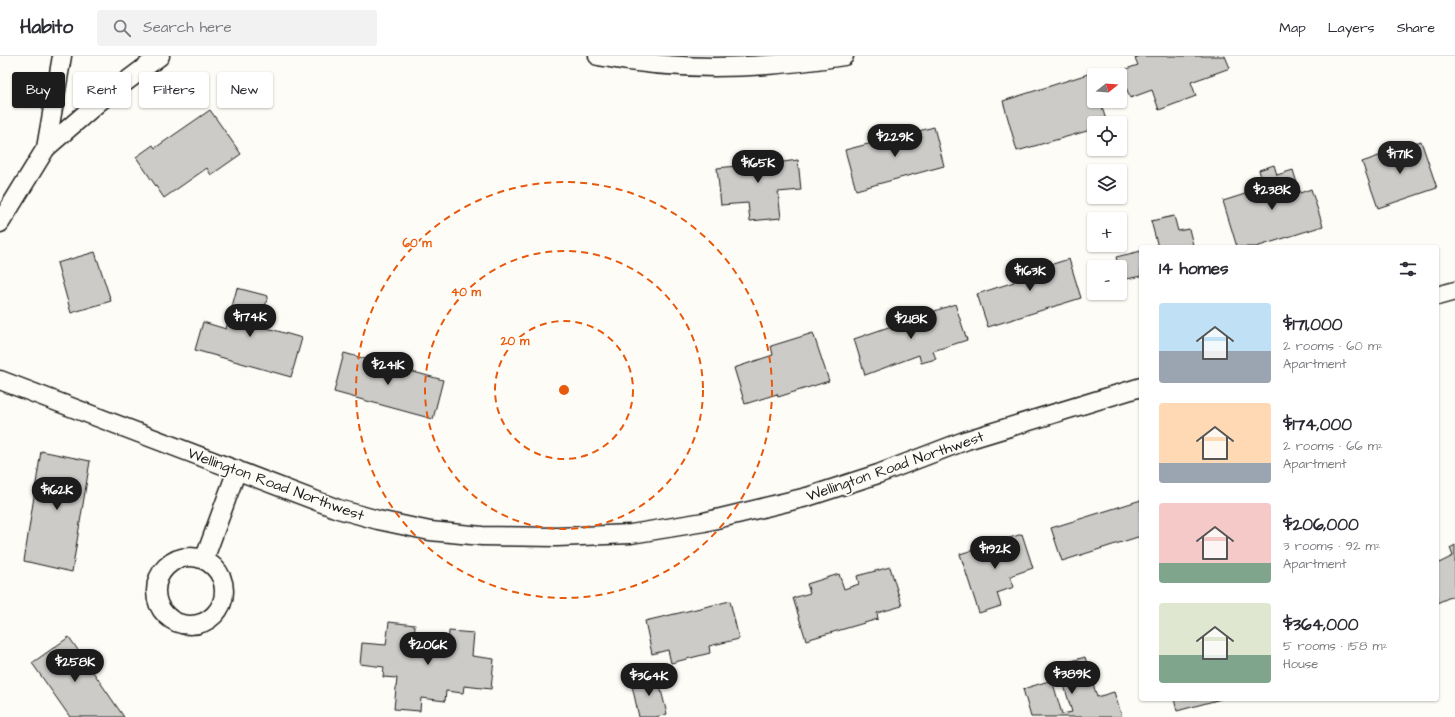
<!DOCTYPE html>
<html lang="en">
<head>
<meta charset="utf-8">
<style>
  :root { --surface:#fff; --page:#f2f2f3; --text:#2b2b33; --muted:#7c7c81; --line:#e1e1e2; --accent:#1c1c1c }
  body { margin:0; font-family:"Architects Daughter",sans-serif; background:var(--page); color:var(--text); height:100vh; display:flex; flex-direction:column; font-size:15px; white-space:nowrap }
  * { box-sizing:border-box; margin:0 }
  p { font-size:13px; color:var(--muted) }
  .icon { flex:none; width:22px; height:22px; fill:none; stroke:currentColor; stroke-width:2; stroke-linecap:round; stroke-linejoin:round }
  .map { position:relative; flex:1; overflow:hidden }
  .sheet { position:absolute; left:1139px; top:189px; width:300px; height:456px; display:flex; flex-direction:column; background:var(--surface); border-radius:4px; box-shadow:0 1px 3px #0004 }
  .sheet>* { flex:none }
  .banner { position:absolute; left:12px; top:16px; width:380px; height:36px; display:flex; gap:8px }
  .needle { width:26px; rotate:73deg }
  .tools { position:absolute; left:1087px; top:12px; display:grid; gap:8px }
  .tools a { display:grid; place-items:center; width:40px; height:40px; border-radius:4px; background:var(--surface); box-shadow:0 1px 3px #0004; font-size:20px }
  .price { position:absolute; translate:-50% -34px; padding:0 9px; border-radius:14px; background:var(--accent); color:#fff; font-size:13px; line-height:26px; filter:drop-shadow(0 1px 2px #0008) }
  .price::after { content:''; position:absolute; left:50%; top:24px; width:12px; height:9px; margin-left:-6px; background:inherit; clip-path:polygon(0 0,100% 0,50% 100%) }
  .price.active { background:#222; color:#fff }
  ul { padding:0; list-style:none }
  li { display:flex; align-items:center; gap:12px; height:100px; padding:0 20px }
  li span { display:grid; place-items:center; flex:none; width:112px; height:80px; border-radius:4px; color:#555 }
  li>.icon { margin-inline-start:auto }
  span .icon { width:48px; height:48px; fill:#fffc; stroke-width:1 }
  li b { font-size:17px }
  h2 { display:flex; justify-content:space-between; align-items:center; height:48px; padding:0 20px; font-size:17px }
  .tag { padding:0 14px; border-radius:4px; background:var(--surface); box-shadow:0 1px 3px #0004; font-size:14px; line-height:36px }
  .tag.active { background:var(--accent); color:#fff }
  header { display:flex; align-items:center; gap:24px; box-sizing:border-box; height:56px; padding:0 20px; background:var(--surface); border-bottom:1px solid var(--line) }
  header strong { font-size:19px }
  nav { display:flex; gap:22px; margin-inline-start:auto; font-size:14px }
  .search { width:280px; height:36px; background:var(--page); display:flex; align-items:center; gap:10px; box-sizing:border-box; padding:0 14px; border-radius:4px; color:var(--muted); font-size:15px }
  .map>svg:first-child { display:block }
</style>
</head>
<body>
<header>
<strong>Habito</strong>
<div class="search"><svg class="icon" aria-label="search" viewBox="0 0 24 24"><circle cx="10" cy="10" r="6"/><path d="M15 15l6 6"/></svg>Search here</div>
<nav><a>Map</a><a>Layers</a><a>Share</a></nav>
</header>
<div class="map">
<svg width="1455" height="661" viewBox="0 0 1455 661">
  <rect width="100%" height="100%" fill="#fdfcf7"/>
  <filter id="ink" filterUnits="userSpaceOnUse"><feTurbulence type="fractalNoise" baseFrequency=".025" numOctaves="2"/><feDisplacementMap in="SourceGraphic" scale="8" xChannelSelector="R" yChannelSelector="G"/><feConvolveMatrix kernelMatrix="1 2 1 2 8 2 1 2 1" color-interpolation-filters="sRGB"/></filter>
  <g filter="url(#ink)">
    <g fill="#cccbc8" stroke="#1c1c1c">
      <polygon points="1140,0 1225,0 1230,12 1191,26 1196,40 1159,54 1152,34 1130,42 1120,15 1138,9 1135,2"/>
      <polygon points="1091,17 1094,26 1094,45 1100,45 1107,67 1094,67 1094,73 1017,95 1003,45"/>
      <polygon points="210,54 241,98 211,119 207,112 164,142 136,101 153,89 155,92"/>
      <polygon points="934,71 944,110 856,134 845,94"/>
      <polygon points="1421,85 1437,132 1378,152 1362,106"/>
      <polygon points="775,98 776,107 798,104 801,134 778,136 781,162 750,165 748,147 721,149 717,112 736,110 735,102"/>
      <polygon points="1274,109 1277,119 1293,114 1300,137 1311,133 1323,170 1256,191 1237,191 1223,145 1264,132 1259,114"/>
      <polygon points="1174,160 1178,175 1189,173 1193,189 1191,190 1192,191 1158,191 1151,165"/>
      <polygon points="1141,195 1141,220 1122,224 1116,201"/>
      <polygon points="95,196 111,245 71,257 57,207"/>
      <polygon points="1069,203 1081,242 988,271 977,238 1014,226 1011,213 1038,205 1040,212"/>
      <polygon points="237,232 268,240 260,270 302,282 291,321 195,294 203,266 226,273"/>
      <polygon points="955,248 967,284 933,295 936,303 921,307 919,299 865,319 854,283"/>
      <polygon points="813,277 829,325 778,341 777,338 745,348 734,312 773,299 771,290"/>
      <polygon points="344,297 443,324 433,363 334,336"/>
      <polygon points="41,395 90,405 72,516 24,505"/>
      <polygon points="1141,444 1141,480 1062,505 1051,472"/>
      <polygon points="1022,478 1033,512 1010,520 1014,531 997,537 1001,550 979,557 960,498"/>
      <polygon points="1455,489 1455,539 1437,547 1437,508 1453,500 1450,492"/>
      <polygon points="890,511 902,550 877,557 878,563 806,584 793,542 810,537 807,528 839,518 844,533 859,528 857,520"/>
      <polygon points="730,545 739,583 709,590 710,597 671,607 668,594 652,598 645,565"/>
      <polygon points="389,566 415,569 414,587 448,590 449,575 474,577 472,600 494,603 491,633 464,630 463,637 446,635 445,645 421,642 420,655 394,653 397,622 383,621 384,611 360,608 362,587 386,589"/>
      <polygon points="69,581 124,661 70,661 32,607"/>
      <polygon points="1085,601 1097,641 1114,636 1122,661 1031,661 1023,633 1052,624 1062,658 1072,656 1058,609"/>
      <polygon points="657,618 667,658 656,661 639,661 631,625"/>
      <polygon points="1174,643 1221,643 1177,655"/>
    </g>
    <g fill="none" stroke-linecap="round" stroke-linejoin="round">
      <g stroke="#1c1c1c" stroke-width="21">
        <g id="street">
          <path d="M598 0C679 16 763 13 844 0"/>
          <polyline points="46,92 100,45 160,0"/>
          <polyline points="0,167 46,92 62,0"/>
          <polyline points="1437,240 1455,235"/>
          <polyline points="0,324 338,453 378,464 430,475 482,480 557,481 631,478 704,466 807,441 878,418 967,384 1141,331"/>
          <circle cx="190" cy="535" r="34"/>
          <polyline points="204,504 237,414"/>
        </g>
      </g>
      <use href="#street" stroke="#fdfcf7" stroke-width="18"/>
    </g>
  </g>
  <g fill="none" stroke="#e8590c" stroke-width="2" stroke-dasharray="7 5">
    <circle cx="564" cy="334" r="69"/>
    <circle cx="564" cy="334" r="139"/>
    <circle cx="564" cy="334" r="208"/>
  </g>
  <g text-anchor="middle" stroke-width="3.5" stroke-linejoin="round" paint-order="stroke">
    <g font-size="15" fill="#1c1c1c" stroke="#fdfcf7">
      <text transform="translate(895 410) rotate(-19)" y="5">Wellington Road Northwest</text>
      <text transform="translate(276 428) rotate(20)" y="5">Wellington Road Northwest</text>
    </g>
  </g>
  <circle cx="564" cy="334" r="6" fill="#e8590c" stroke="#fdfcf7" stroke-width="2"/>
  <g font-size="12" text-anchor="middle" font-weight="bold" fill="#e8590c" stroke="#fdfcf7" stroke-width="3.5" stroke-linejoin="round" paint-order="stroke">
    <text x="417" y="191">60 m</text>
    <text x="466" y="240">40 m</text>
    <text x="515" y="289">20 m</text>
  </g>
</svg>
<div class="tools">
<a><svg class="needle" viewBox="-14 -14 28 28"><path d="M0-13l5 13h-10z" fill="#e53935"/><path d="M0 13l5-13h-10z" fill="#7c7c81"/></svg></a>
<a><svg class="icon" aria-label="locate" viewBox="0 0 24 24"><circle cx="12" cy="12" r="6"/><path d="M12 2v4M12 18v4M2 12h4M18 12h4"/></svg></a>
<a><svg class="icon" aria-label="layers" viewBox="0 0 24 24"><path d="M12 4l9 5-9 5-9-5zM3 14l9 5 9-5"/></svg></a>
<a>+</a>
<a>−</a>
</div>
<b class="price" style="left:895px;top:102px">$229K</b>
<b class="price active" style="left:1400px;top:119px">$171K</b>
<b class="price" style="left:758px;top:128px">$165K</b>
<b class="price" style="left:1272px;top:155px">$238K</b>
<b class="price" style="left:1030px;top:236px">$163K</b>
<b class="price" style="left:250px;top:282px">$174K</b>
<b class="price" style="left:911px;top:284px">$218K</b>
<b class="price" style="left:388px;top:330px">$241K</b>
<b class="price" style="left:57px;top:455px">$162K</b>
<b class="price" style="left:995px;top:514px">$192K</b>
<b class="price" style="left:428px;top:610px">$206K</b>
<b class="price" style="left:75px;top:627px">$258K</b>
<b class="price" style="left:1072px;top:639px">$389K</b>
<b class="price" style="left:649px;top:641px">$364K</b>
<div class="banner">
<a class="tag active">Buy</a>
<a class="tag">Rent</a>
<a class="tag">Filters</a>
<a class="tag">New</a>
</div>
<section class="sheet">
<h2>14 homes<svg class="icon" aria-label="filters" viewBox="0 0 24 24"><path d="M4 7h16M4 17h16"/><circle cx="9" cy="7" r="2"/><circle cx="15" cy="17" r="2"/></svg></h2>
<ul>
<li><span style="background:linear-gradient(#bfe0f5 60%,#9aa5b1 0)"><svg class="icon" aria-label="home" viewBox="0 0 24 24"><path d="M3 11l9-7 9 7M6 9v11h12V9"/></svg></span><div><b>$171,000</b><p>2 rooms · 60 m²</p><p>Apartment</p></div></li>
<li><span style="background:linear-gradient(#ffd9b3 75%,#9aa5b1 0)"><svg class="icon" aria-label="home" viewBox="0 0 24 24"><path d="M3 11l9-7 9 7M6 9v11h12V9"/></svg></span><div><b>$174,000</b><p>2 rooms · 66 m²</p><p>Apartment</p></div></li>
<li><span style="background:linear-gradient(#f6c9c9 75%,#7fa58c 0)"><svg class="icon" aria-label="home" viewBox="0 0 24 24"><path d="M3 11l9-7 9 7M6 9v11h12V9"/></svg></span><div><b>$206,000</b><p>3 rooms · 92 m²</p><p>Apartment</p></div></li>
<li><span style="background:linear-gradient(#dfe7d0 65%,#7fa58c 0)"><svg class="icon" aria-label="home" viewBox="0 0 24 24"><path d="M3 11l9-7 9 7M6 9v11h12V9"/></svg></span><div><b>$364,000</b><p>5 rooms · 158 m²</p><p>House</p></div></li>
</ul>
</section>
</div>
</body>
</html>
